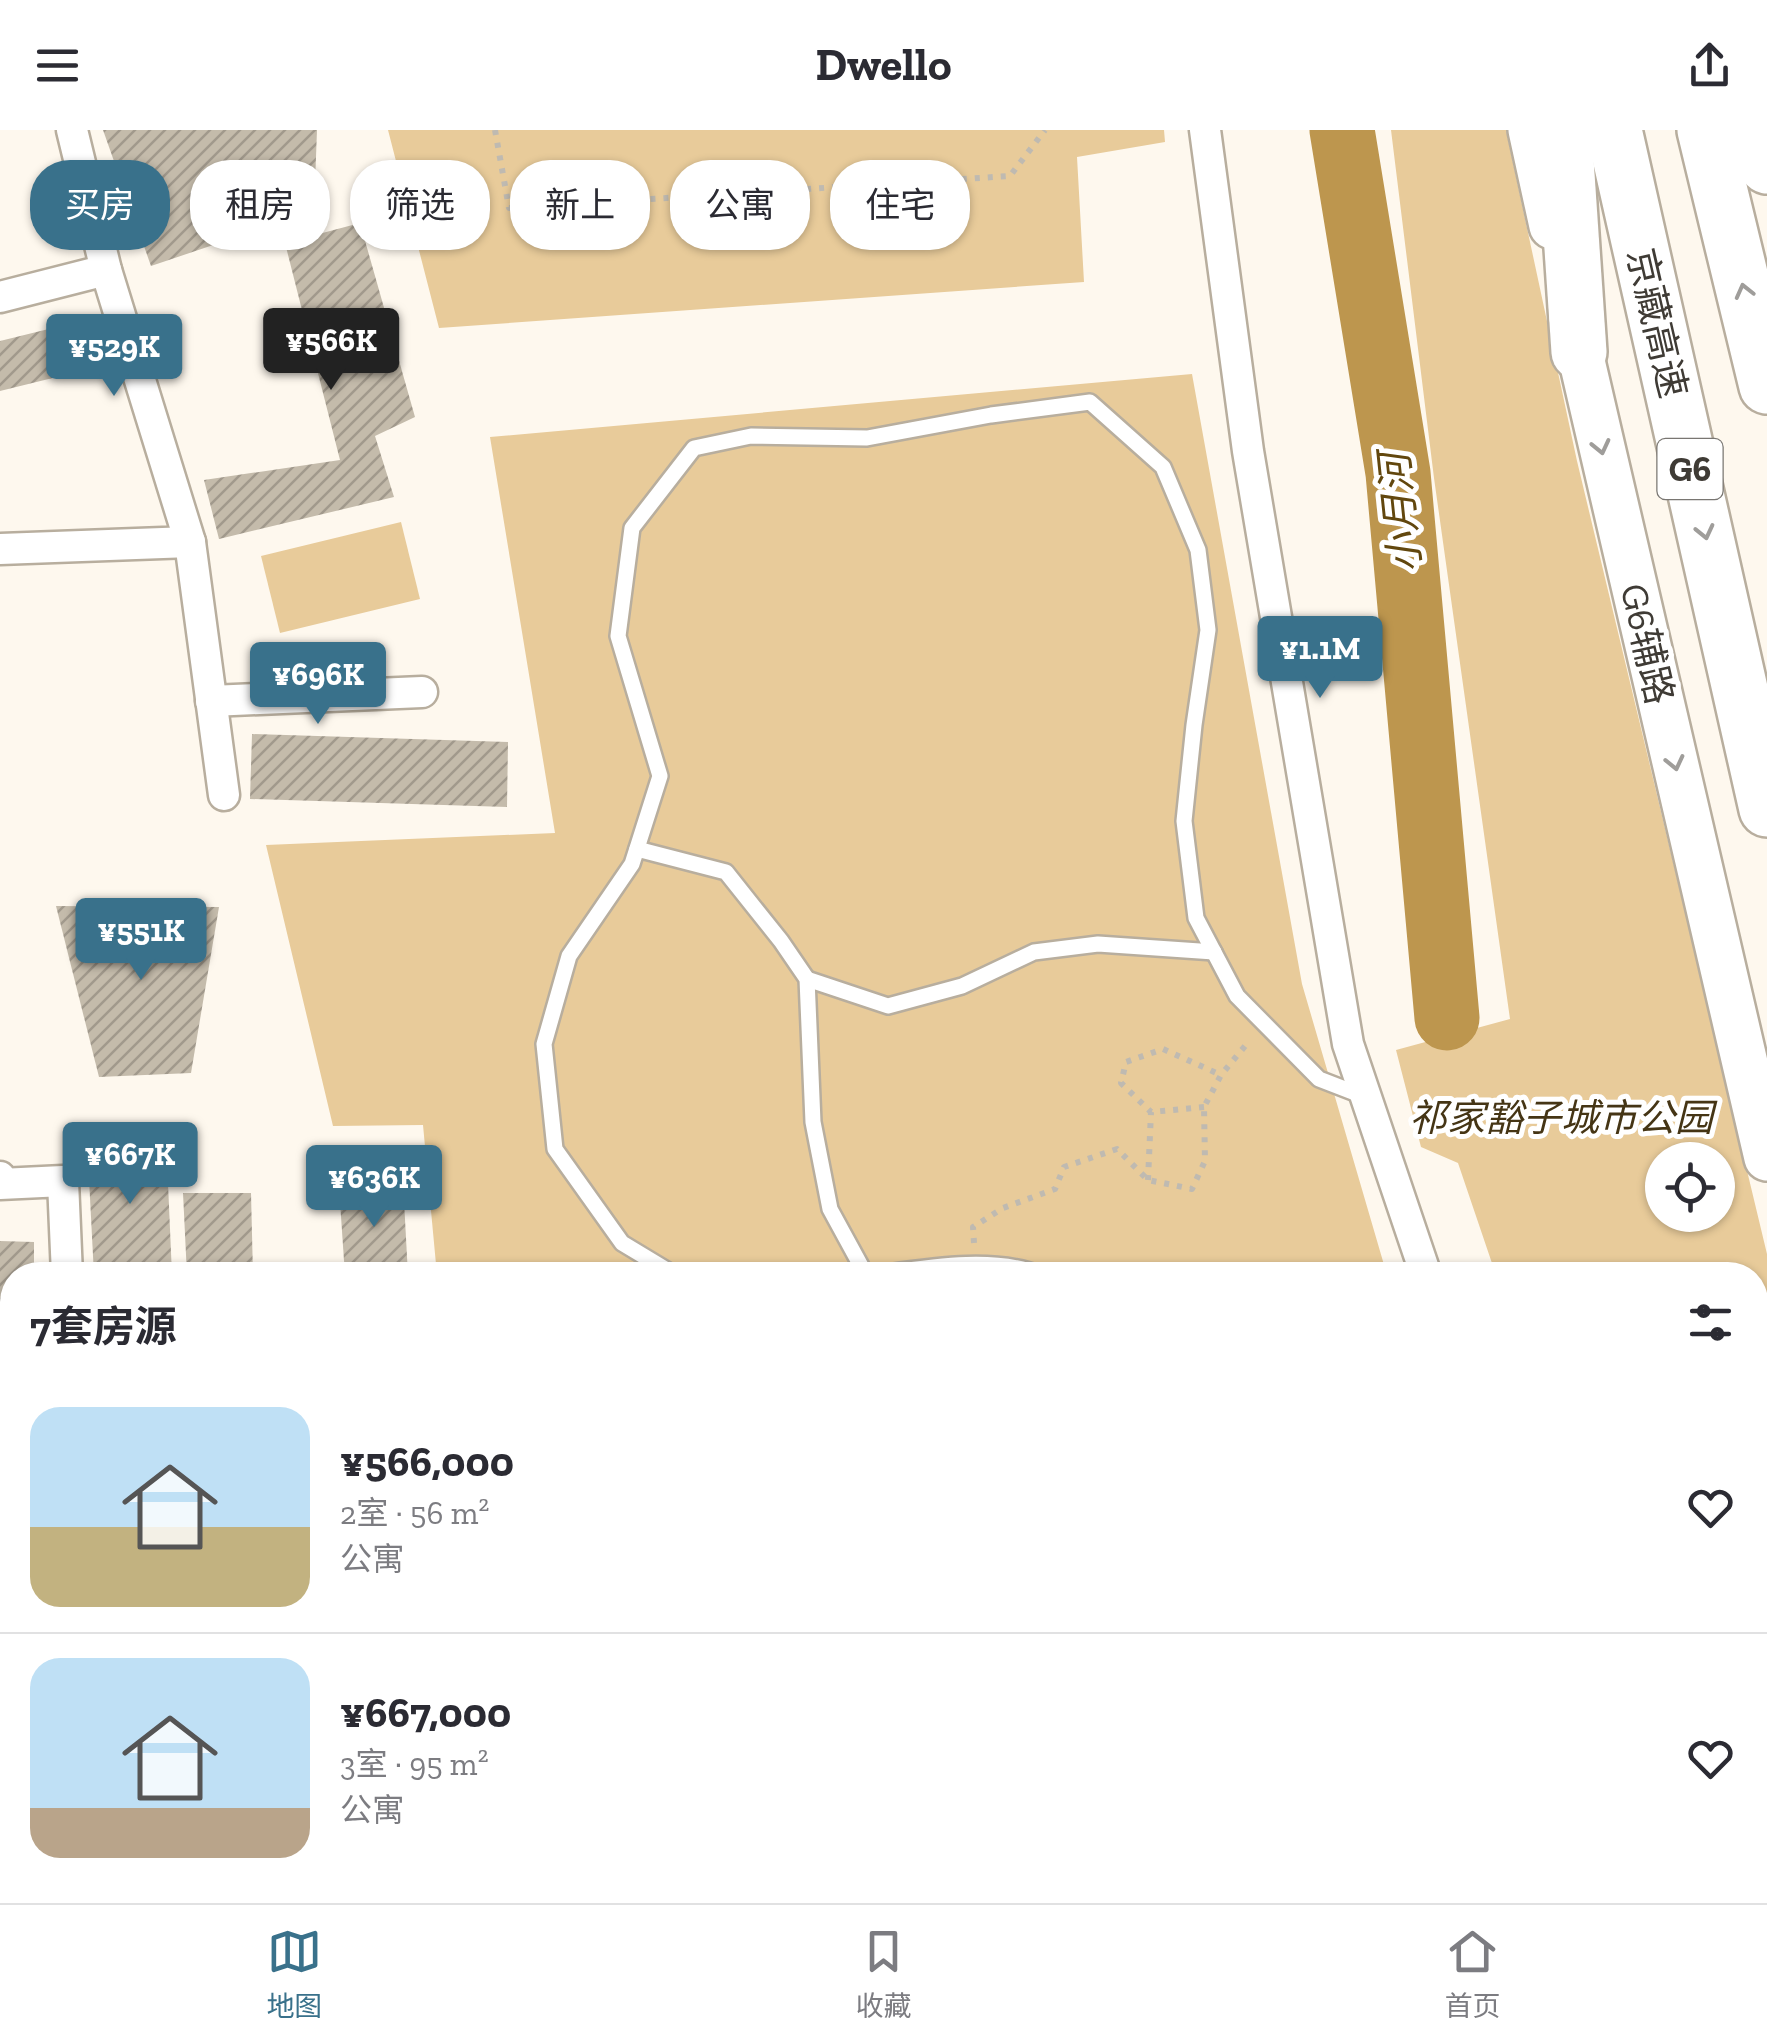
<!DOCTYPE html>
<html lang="zh">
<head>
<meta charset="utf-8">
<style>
  :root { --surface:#fff; --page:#f2f2f3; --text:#2b2b33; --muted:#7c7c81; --line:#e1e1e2; --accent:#39718b }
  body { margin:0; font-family:"Zilla Slab","Noto Sans SC",serif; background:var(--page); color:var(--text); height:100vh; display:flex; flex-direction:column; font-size:38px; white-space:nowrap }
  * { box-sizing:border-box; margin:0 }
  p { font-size:32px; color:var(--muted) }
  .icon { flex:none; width:55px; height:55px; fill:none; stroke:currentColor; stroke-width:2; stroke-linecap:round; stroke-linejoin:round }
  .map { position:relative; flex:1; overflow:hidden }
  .sheet { position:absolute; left:0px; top:1132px; width:1768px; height:642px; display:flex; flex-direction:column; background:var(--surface); border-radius:40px 40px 0 0; box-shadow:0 2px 8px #0004 }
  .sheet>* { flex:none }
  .top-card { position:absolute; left:30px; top:30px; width:1000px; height:90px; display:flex; gap:20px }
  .tools { position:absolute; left:1645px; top:1012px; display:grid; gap:20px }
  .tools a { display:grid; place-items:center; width:90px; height:90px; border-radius:50%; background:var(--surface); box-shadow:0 2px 8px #0004; font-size:50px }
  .price { position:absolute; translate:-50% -85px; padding:0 22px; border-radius:10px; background:var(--accent); color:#fff; font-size:32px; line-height:65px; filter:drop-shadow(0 2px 5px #0008) }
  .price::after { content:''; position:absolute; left:50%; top:60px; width:30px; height:22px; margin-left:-15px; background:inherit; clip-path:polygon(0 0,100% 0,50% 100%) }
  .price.current { background:#222; color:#fff }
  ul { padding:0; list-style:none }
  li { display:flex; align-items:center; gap:30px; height:250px; padding:0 30px }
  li+li { border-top:2px solid var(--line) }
  li span { display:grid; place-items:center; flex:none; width:280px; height:200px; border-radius:30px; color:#555 }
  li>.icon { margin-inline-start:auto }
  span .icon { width:120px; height:120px; fill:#fffc; stroke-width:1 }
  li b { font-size:42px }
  h2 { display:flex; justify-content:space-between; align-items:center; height:120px; padding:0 30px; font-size:42px }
  .tag { padding:0 35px; border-radius:40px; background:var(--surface); box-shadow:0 2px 8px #0004; font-size:35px; line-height:90px }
  .tag.current { background:var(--accent); color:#fff }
  header { display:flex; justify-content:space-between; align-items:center; height:130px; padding:0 30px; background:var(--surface); font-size:45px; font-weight:800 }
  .dock { display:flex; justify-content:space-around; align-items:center; height:140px; border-top:2px solid var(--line); background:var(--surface); font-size:28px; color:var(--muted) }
  .dock a { display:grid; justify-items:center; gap:5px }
  .dock .current { color:var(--accent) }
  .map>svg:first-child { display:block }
</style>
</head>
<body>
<header><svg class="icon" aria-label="menu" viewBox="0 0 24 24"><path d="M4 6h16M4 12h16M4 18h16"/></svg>Dwello<svg class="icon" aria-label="share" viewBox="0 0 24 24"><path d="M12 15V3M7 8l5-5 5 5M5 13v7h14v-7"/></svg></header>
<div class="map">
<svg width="1767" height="1773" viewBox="0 0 1767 1773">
  <defs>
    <pattern id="building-hatch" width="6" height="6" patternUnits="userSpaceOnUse" patternTransform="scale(2.5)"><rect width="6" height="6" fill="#c4bbab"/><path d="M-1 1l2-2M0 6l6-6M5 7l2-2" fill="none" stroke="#a1998c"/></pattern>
  </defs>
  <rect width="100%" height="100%" fill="#fef8ee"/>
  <g fill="#e8cb9a" fill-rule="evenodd">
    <polygon points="388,0 1164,0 1165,12 1077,27 1084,152 439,198"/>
    <path d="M1391 0H1506L1577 331 1767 1124V1235L1755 1236V1145H1496L1458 1033 1421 1017 1396 920 1510 889 1434 348ZM1662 1030H1718V1085H1662Z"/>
    <polygon points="1192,244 1302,854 1387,1145 437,1145 423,995 333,996 266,715 555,703 490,307"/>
    <polygon points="401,392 420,469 280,503 261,426"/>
    <polygon points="1755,1438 1767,1438 1767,1773 1574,1773 1573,1763 1755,1762"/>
  </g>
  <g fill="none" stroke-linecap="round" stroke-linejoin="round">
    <polyline stroke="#bd964e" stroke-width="65" points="1342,0 1398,343 1447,888"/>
  </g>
  <g fill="url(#building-hatch)">
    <polygon points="103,0 317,0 314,81 151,136"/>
    <polygon points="360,93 415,287 375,306 394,367 219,409 204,350 340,330 285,113"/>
    <polygon points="73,193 85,240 0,261 0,211"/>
    <polygon points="252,604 508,612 507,677 250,669"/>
    <polygon points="56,776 219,777 191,943 99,947"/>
    <polygon points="166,1007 172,1145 94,1145 87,1010"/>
    <polygon points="403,1052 408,1145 345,1145 339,1057"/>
    <polygon points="183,1063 251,1063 253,1145 187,1145"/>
    <polygon points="0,1111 34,1112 34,1145 12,1145 12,1213 0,1228"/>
    <polygon points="978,1762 1208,1762 1209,1773 979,1773"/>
  </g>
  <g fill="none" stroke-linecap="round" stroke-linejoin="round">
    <g stroke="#b8ae9e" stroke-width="20">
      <g id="lane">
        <polyline points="637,719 726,742 781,811 807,849 813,992 830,1079 866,1145"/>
        <polyline points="807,849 888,876 962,856 1034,822 1098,814 1214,822"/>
        <polyline points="675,1145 622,1113 555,1019 544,914 569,826 632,734 660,646 618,506 632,398 694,318 751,306 867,308 991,285 1090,272 1163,337 1198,420 1208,500 1194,595 1184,691 1196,788 1237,866 1319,949 1363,966"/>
        <path d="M872 1145C923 1138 993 1125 1041 1145"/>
      </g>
    </g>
    <g stroke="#b8ae9e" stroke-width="35">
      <g id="street">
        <polyline points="1205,0 1248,321 1348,914 1426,1145"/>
        <polyline points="0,167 106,140"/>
        <polyline points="190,412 224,665"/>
        <polyline points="0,419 190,412 106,140 72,0"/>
        <polyline points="211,571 422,562"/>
        <polyline points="0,1047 0,1054 63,1051 67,1145"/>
        <polyline points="36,1762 36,1773"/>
        <polyline points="1547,1762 1549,1773"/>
      </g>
    </g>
    <g stroke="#b8ae9e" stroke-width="50">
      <g id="secondary">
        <polyline points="1531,0 1552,96"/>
        <polyline points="1572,188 1767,1028"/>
        <polyline points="1755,1335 1767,1334"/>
        <polyline points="0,1399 12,1399"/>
        <polyline points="1755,1410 1767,1410"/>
        <polyline points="0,1471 12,1471"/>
      </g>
    </g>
    <g stroke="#b8ae9e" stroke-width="60">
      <g id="highway">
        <polyline points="1564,0 1579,222"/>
        <polyline points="1614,0 1767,679"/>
        <polyline points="1705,0 1767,256"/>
        <polyline points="1760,0 1767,36"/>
      </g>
    </g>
    <g stroke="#bfbab1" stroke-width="6" stroke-dasharray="5 8" stroke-linecap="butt">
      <polyline points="495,0 509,78 1010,46 1045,0"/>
      <polyline points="1204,977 1151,982 1121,953 1126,932 1163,919 1221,945"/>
      <polyline points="1148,1050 1151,982"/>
      <polyline points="974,1113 973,1097 1003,1078 1055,1059 1064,1037 1117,1019 1148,1050 1192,1059 1205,1031 1204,977 1221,945 1250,910"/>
    </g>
    <use href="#lane" stroke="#fff" stroke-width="15"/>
    <use href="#street" stroke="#fff" stroke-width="30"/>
    <use href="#secondary" stroke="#fff" stroke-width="45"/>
    <use href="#highway" stroke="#fff" stroke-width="55"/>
  </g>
  <defs><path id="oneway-chevron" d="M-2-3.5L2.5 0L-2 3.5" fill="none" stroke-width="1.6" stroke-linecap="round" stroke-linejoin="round" transform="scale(2.5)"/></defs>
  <g stroke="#9f9d9a">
    <use href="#oneway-chevron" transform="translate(1744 161) rotate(-104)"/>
    <use href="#oneway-chevron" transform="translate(1601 317) rotate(77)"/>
    <use href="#oneway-chevron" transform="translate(1705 402) rotate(77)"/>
    <use href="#oneway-chevron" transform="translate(1675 633) rotate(77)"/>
  </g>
  <g text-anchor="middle" stroke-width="10" stroke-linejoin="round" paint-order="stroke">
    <rect fill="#fff" stroke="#797672" stroke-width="2.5" x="1657.5" y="309" width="65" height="60" rx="8"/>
    <g font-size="35" font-weight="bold" fill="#3f3b35">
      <text x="1690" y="351">G6</text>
    </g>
    <g font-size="38" fill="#3f3b35" stroke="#fff">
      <text transform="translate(1657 193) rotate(77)" y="13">京藏高速</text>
      <text transform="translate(1647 514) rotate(77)" y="13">G6辅路</text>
    </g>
    <g font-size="38" font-style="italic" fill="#453515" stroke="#fff">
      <text x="1561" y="1001">祁家豁子城市公园</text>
    </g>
    <g font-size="40" font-style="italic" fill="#62470e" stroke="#fff">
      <text transform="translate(1400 383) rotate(-96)" y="14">小月河</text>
    </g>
  </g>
</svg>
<div class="tools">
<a><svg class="icon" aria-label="locate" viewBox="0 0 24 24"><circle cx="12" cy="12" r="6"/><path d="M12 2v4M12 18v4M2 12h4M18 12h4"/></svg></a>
</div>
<b class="price current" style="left:331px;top:263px">¥566K</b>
<b class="price" style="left:114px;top:269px">¥529K</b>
<b class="price" style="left:1320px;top:571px">¥1.1M</b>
<b class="price" style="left:318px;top:597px">¥696K</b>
<b class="price" style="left:141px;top:853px">¥551K</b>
<b class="price" style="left:130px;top:1077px">¥667K</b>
<b class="price" style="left:374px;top:1100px">¥636K</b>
<div class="top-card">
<a class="tag current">买房</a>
<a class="tag">租房</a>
<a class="tag">筛选</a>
<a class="tag">新上</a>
<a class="tag">公寓</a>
<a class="tag">住宅</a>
</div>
<section class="sheet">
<h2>7套房源<svg class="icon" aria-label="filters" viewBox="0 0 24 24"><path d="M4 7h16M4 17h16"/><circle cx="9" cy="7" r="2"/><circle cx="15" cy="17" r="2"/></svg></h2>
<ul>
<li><span style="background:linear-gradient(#bfe0f5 60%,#c2b280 0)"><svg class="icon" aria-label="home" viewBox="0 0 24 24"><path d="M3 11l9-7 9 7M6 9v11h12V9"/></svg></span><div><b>¥566,000</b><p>2室 · 56 m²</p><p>公寓</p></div><svg class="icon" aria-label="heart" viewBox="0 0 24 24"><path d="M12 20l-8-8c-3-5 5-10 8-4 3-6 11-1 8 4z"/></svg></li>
<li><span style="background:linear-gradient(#bfe0f5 75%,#b9a48a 0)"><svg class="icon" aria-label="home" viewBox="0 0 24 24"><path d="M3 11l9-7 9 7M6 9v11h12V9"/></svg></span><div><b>¥667,000</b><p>3室 · 95 m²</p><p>公寓</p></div><svg class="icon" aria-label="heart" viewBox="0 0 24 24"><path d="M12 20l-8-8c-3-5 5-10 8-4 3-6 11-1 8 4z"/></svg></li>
</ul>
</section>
</div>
<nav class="dock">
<a class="current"><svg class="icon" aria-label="map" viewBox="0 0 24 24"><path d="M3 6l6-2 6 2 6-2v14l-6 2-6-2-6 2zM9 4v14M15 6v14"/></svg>地图</a>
<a><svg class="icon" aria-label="saved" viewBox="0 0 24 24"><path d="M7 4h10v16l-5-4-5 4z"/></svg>收藏</a>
<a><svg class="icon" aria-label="home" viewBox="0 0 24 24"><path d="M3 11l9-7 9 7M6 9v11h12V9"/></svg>首页</a>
</nav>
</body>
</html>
